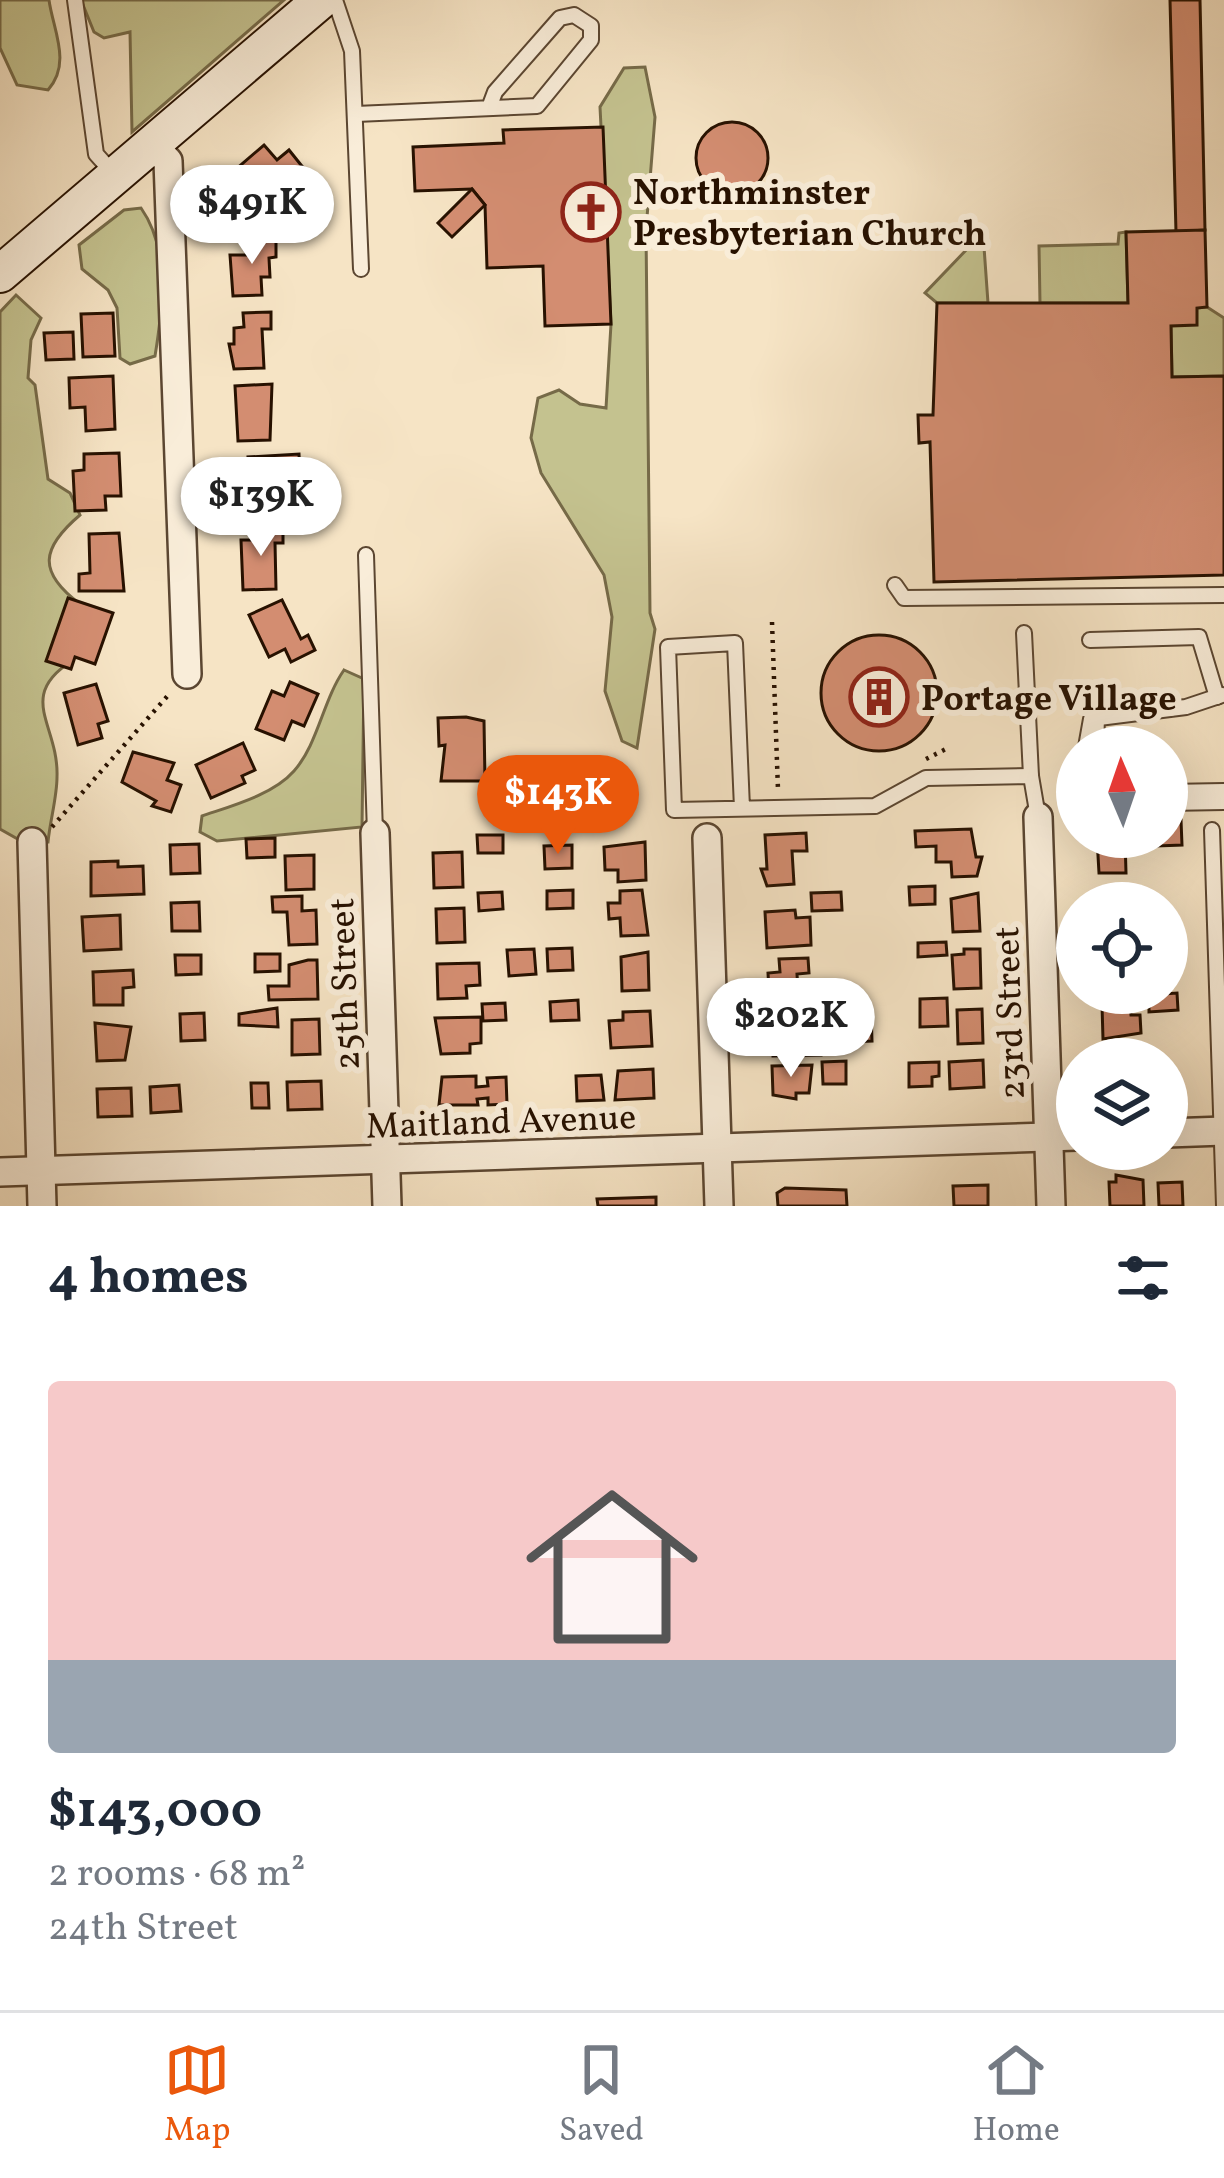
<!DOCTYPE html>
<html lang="en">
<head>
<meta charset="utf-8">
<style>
  :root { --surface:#fff; --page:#f2f2f3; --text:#1f2937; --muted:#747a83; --line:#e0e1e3; --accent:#ea580c }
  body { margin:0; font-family:Vollkorn,serif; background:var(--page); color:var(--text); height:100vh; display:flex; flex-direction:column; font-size:45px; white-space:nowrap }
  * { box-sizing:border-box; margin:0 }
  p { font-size:39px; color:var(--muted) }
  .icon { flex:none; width:66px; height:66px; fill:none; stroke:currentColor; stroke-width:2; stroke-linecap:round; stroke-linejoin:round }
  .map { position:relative; height:1206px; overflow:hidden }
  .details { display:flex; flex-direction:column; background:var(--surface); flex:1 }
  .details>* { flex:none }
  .needle { width:78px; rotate:358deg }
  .buttons { position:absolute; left:1056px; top:726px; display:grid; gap:24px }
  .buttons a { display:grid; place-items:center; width:132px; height:132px; border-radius:50%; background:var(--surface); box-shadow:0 12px 48px #0002; font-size:60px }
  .price { position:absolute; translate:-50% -102px; padding:0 27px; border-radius:42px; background:#fff; color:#222; font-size:39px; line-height:78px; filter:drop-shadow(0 3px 6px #0008) }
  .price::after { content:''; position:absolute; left:50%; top:72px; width:36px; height:27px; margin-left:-18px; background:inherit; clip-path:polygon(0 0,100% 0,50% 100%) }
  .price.current { background:var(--accent); color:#fff }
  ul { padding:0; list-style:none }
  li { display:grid; align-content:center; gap:24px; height:636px; padding:0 48px }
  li+li { border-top:3px solid var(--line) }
  li span { display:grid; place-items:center; height:372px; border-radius:12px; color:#555 }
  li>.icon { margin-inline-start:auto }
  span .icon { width:216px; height:216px; fill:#fffc; stroke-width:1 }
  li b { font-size:51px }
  h2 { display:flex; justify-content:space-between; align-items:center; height:144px; padding:0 48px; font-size:51px }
  .tabs { display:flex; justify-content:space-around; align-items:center; height:168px; border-top:3px solid var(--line); background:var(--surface); font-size:33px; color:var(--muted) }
  .tabs a { display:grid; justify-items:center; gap:6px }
  .tabs .current { color:var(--accent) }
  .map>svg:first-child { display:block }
</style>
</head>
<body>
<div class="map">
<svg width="1224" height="1206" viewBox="0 0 1224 1206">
  <rect width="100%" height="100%" fill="#f6e4c5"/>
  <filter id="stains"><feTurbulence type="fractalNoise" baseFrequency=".00167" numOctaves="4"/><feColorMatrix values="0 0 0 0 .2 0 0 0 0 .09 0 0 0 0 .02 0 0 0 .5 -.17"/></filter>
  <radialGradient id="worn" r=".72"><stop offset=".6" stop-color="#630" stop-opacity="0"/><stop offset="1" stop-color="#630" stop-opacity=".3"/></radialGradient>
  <g fill="#c4c28f" stroke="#766a48" stroke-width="3">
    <path d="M0 0H49C53 30 72 63 48 90L17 85 0 48Z"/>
    <polygon points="81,0 284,0 132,132 130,32 104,38 94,32"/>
    <polygon points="645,67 655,117 646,230 650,613 655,629 637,748 622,741 605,691 612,617 604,575 541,473 531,438 538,398 559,390 580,404 606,408 611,324 600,107 624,68"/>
    <path d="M141 208C170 249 163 307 155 356L130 364 120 358 117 308 108 290 82 269 79 245 124 210Z"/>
    <polygon points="1126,232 1128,303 1040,303 1039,246 1118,244 1119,233"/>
    <polygon points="969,247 984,247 988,303 937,303 925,293"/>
    <path d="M16 295 41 318 31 340 28 378 35 385 48 479 70 493 80 515C41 548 37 572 80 604L73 660C15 697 59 724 57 777 57 797 50 821 48 842H23L0 829V312Z"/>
    <polygon points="1207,307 1224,318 1224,376 1172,377 1171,326 1197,308"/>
    <path d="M344 670 364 679 362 827 217 841 200 832 202 816C231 806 273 795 294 771 318 744 323 700 344 670Z"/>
  </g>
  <g fill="#d38d71" stroke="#271100" stroke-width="3">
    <polygon points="1170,0 1200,0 1205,230 1176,232"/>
    <circle cx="732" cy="158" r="36"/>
    <polygon points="603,127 611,324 545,326 543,266 487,268 485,205 472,189 415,191 413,147 504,143 503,130"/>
    <polygon points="264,145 277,160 289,150 305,170 275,200 264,188 248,201 228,176"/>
    <polygon points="472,189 485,205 452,237 438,223"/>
    <polygon points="1205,230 1207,307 1197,308 1197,325 1171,326 1172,377 1224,376 1224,575 934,582 930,442 919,443 918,415 933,415 937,303 1128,303 1126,232"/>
    <polygon points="251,238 276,238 276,257 269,258 270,277 261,277 262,295 233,296 230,255 252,255"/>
    <polygon points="271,312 271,329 262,329 264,368 234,369 229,344 234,344 234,328 244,327 243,313"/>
    <polygon points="113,313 115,356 83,357 81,314"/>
    <polygon points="73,332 74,359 46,360 44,333"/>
    <polygon points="113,376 115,429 86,431 85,407 70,408 69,378"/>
    <polygon points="272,384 270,440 238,441 235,386"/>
    <polygon points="119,453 121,496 105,496 106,510 75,511 73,471 84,470 84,454"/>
    <polygon points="299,454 300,477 280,478 281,498 272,499 273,516 241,517 239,478 249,477 248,457"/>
    <polygon points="283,527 283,543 275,543 276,589 243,590 241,540 256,540 256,528"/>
    <polygon points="119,533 124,591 79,591 79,574 90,573 89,534"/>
    <polygon points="68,598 113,613 95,664 75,657 71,669 46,661"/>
    <polygon points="282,600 301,639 308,635 315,650 291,662 285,649 269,657 249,615"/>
    <circle cx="879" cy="693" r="58"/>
    <polygon points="290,682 318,694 304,726 292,721 284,740 256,729 272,691 284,696"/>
    <polygon points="96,684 108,721 98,724 102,738 78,745 64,693"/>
    <polygon points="466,717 484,721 485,781 441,781 445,745 439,746 438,718"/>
    <polygon points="243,743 255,770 242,776 245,783 211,798 196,765"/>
    <polygon points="133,752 174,763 167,780 181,785 171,812 152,806 156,801 122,782"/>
    <polygon points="1167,820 1181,820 1182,845 1157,846 1157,837 1167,837"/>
    <polygon points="971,829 976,857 982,857 977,876 952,877 951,862 936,862 936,846 916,847 915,831"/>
    <polygon points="806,833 807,851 792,851 794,884 767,886 761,869 767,869 765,835"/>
    <polygon points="477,835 503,835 503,853 478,853"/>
    <polygon points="275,838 275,857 247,858 246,839"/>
    <polygon points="1097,838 1125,838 1126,873 1099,873"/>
    <polygon points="645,842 646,880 618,882 618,870 605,870 604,847"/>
    <polygon points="199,844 200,873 171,874 170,845"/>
    <polygon points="572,845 572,868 545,869 544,846"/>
    <polygon points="462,852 463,887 434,888 433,853"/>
    <polygon points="314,855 314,889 286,890 285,856"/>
    <polygon points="118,861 118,867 143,866 144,894 91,896 91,862"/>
    <polygon points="935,886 935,904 910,905 909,887"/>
    <polygon points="573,890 573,908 547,909 547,891"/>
    <polygon points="642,890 648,935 621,936 620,918 609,919 608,903 620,903 620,891"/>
    <polygon points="502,892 503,909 479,911 478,893"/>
    <polygon points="841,892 842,910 812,911 811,893"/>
    <polygon points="978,893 980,931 953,932 951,899"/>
    <polygon points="302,896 302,911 316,910 317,944 289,945 287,912 273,912 272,897"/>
    <polygon points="199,902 200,931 172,931 171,903"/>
    <polygon points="464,908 465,942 437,943 436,909"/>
    <polygon points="795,910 796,918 810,917 811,945 767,948 765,912"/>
    <polygon points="120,915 121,949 84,951 82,917"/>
    <polygon points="946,942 947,955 918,957 918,943"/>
    <polygon points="572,948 573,970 548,971 547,949"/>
    <polygon points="534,949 536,974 509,976 507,950"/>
    <polygon points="964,949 980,949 981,988 954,989 952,955 964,954"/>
    <polygon points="648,952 649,990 622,991 621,957"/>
    <polygon points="255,954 280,954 280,971 255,972"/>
    <polygon points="175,955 201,955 201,974 176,975"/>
    <polygon points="808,958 809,973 797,974 799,1008 770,1009 768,973 780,972 779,959"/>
    <polygon points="308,960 317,960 318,999 269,1000 268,986 289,986 289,965"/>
    <polygon points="479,963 480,985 466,986 467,998 438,999 437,964"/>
    <polygon points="133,970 134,987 123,988 123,1005 94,1005 93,972"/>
    <polygon points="1177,993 1178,1010 1149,1012 1149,995"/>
    <polygon points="947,998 948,1026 920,1027 920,999"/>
    <polygon points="578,1000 579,1020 551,1021 550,1002"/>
    <polygon points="505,1003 506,1020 483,1021 482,1004"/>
    <polygon points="1130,1004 1131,1015 1140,1015 1141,1033 1103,1039 1102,1005"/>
    <polygon points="277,1008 278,1027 239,1025 239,1014"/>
    <polygon points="982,1009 983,1043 958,1044 957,1010"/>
    <polygon points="650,1011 652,1046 611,1048 609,1021 623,1020 623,1012"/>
    <polygon points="871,1011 872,1041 847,1042 846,1012"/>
    <polygon points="204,1013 205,1040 181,1041 180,1014"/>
    <polygon points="481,1017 481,1043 470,1044 470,1053 441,1054 435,1018"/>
    <polygon points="319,1019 320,1054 292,1055 292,1020"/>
    <polygon points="820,1021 821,1055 773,1056 772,1022"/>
    <polygon points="95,1023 131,1027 125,1060 97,1061"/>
    <polygon points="983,1060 984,1087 950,1089 949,1062"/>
    <polygon points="846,1061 846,1084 823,1084 822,1062"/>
    <polygon points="939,1062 939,1076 932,1077 932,1086 909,1087 909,1063"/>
    <polygon points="812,1065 809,1093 796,1093 796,1099 773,1095 772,1066"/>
    <polygon points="653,1069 654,1098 615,1100 618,1071"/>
    <polygon points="601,1075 604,1100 577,1101 576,1076"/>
    <polygon points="476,1076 476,1087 488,1086 487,1078 506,1077 507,1104 488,1105 488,1098 477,1099 478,1105 439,1105 442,1077"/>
    <polygon points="321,1081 322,1109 288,1110 287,1082"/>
    <polygon points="251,1083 268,1083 269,1108 252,1108"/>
    <polygon points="179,1085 181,1111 151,1113 150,1087"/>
    <polygon points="131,1088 132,1116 98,1117 97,1089"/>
    <polygon points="1116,1175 1143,1180 1144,1206 1110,1206 1109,1182 1116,1182"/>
    <polygon points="1182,1182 1183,1206 1159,1206 1158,1183"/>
    <polygon points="988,1185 988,1206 954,1206 953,1186"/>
    <polygon points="785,1188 846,1190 847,1206 778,1206 777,1193"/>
    <polygon points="656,1197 656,1206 598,1206 597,1199"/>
  </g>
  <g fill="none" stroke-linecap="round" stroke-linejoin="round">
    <g stroke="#5b4631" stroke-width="18">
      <g id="lane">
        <polyline points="75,0 96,154 113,173"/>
        <polyline points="335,0 352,51 361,269"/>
        <polyline points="356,114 537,106 591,40 591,26 574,15 560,18 495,92 489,108"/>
        <polyline points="366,555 375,833"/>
        <polyline points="895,585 904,598 1224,595"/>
        <polyline points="1024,633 1031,776"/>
        <polyline points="1090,640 1199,637 1217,697"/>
        <polyline points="1086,747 1091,719 1186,707 1222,695"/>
        <polyline points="1096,747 1097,717"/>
        <polyline points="1167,792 1224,791"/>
        <polyline points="1167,803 1224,802"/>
        <polyline points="742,808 735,643 668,647 674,810 875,806 926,778 1031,776 1038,817"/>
        <polyline points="1212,830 1224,1206"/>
      </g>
    </g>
    <g stroke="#5b4631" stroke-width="32">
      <g id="street">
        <polyline points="153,145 168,161 187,674"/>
        <polyline points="1038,817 1051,1206"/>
        <polyline points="375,833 387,1206"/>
        <polyline points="707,838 719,1206"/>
        <polyline points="32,842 42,1206"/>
        <polyline points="1167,1133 1224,1131"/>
        <polyline points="0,1172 1077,1136"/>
      </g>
    </g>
    <g stroke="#271100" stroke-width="40">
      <polyline id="secondary" points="0,274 321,0"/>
    </g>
    <g stroke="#271100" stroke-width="4.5" stroke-dasharray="3 6" stroke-linecap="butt">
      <polyline points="772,622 778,790"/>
      <polyline points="926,759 950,747"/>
      <polyline points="52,827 171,692"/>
    </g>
    <use href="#lane" stroke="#f9edd9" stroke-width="14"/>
    <use href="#street" stroke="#f9edd9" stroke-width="27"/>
    <use href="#secondary" stroke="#f9edd9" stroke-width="36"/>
  </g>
  <defs>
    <g id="church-ring" transform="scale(3)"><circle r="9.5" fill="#f9edd9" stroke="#8f2418" stroke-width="1.5"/><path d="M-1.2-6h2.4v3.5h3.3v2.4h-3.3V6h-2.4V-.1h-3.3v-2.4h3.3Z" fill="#8f2418"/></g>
    <g id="building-ring" transform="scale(3)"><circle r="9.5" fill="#f9edd9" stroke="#8f2418" stroke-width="1.5"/><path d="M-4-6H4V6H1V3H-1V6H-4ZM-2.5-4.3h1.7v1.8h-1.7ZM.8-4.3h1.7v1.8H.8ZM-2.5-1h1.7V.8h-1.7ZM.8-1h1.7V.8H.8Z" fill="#8f2418"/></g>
  </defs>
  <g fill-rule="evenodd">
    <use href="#church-ring" x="591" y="212"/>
    <use href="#building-ring" x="879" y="697"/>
  </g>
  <g text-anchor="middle" stroke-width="12" stroke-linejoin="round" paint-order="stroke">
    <g font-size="36" font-weight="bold" fill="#271100" stroke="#f9edd9" text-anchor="start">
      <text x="633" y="204">Northminster<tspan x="633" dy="41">Presbyterian Church</tspan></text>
      <text x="921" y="710">Portage Village</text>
    </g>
    <g font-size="36" fill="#271100" stroke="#f9edd9">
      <text transform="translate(343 984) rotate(-92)" y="13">25th Street</text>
      <text transform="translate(1008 1013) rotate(-92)" y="13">23rd Street</text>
      <text transform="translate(501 1120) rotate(-2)" y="13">Maitland Avenue</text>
    </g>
  </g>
  <rect width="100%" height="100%" filter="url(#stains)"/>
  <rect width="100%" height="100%" fill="url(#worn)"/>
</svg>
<div class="buttons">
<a><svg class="needle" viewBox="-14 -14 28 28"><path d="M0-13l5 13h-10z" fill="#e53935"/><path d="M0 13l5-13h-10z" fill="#747a83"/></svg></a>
<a><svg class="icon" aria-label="locate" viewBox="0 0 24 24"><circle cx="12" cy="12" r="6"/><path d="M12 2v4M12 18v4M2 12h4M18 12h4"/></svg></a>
<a><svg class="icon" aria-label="layers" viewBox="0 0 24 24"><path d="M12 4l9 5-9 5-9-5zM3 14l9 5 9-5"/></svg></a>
</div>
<b class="price" style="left:252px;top:267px">$491K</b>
<b class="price" style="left:261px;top:559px">$139K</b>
<b class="price current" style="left:558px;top:857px">$143K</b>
<b class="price" style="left:791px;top:1080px">$202K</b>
</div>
<section class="details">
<h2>4 homes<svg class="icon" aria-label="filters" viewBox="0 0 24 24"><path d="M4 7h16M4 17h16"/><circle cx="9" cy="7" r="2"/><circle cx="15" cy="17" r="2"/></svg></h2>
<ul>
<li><span style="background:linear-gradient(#f6c9c9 75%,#9aa5b1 0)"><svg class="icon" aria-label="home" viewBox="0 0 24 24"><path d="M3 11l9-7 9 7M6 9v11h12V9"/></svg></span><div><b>$143,000</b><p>2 rooms · 68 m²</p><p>24th Street</p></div></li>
</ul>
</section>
<nav class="tabs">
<a class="current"><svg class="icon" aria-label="map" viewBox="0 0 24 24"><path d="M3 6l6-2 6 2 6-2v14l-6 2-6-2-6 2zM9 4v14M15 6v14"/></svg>Map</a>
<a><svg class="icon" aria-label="saved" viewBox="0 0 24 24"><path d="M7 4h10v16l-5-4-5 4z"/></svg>Saved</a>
<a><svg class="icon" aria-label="home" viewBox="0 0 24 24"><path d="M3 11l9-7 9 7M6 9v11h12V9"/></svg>Home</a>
</nav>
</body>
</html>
